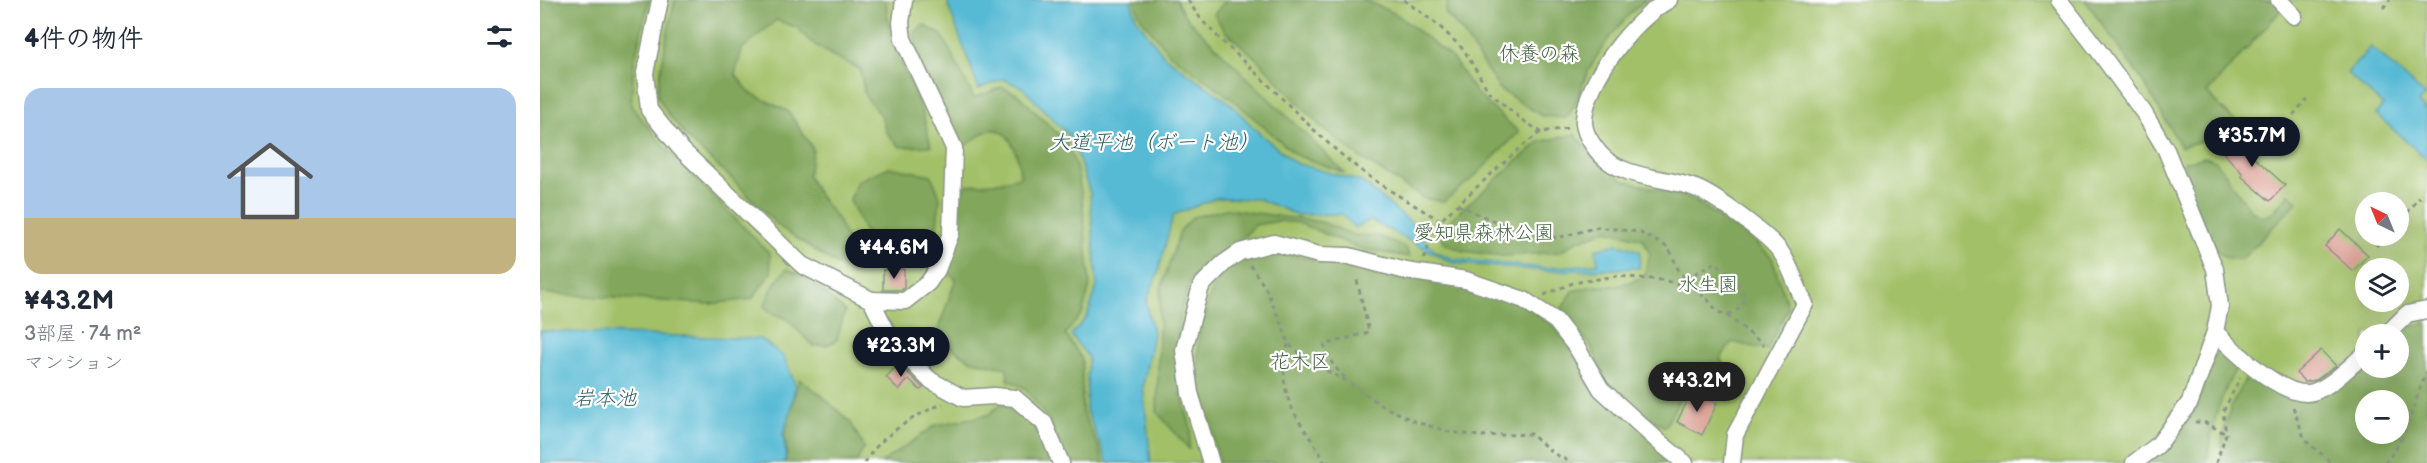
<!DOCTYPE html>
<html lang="ja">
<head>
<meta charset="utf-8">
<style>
  :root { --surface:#fff; --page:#f2f2f3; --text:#1f2937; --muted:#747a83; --line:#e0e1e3; --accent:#111827 }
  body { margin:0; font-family:"Balsamiq Sans","Klee One",sans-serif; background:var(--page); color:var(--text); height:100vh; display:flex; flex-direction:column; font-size:22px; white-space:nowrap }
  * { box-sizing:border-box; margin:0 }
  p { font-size:20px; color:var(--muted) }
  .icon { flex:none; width:33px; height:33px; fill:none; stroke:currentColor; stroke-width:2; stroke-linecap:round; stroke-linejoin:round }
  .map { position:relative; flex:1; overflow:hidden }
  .sheet { display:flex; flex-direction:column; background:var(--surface); width:540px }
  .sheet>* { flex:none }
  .needle { width:39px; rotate:317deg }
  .buttons { position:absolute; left:1815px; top:192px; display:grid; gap:12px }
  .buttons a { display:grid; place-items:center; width:54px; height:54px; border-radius:50%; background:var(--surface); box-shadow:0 6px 24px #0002; font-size:30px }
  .price { position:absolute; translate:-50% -51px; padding:0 14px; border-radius:21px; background:var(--accent); color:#fff; font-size:20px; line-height:39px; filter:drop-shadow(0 2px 3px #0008) }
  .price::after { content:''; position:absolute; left:50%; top:36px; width:18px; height:14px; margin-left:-9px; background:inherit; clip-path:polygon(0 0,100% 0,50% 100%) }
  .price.current { background:#222; color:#fff }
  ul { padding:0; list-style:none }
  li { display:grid; align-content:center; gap:12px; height:318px; padding:0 24px }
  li+li { border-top:2px solid var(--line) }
  li span { display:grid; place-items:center; height:186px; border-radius:18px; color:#555 }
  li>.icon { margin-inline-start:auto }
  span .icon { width:108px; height:108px; fill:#fffc; stroke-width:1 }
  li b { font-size:26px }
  h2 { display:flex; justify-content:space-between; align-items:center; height:72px; padding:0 24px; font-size:26px }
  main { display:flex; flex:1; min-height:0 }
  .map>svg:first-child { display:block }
</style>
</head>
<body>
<main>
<section class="sheet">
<h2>4件の物件<svg class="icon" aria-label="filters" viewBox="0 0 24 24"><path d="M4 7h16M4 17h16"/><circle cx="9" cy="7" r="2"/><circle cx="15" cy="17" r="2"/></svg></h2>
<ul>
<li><span style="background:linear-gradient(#a9c7e8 70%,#c2b280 0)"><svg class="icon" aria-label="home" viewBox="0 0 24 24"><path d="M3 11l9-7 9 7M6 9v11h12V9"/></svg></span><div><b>¥43.2M</b><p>3部屋 · 74 m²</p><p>マンション</p></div></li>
</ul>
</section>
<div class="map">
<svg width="1887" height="463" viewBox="0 0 1887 463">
  <rect width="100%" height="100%" fill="#fff"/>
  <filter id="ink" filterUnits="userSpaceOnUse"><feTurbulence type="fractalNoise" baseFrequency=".0167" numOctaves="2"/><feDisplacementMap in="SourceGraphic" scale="12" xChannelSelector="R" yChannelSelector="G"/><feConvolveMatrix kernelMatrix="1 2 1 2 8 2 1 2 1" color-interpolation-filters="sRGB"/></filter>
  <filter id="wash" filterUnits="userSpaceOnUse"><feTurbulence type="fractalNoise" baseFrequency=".008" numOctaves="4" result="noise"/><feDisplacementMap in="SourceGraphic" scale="24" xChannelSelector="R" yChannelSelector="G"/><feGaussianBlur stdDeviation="1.35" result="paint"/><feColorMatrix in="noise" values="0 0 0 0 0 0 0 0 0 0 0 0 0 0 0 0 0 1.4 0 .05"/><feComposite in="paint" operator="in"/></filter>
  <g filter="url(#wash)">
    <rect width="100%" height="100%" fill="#f4edd9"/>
    <path fill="#a2c067" stroke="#607e4e" stroke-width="1.5" fill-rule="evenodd" d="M0 0H1887V463H0ZM1826 202H1858V236H1826ZM1826 268H1858V302H1826ZM1826 334H1858V368H1826ZM1826 400H1858V434H1826Z"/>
    <g fill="#81a65c" stroke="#507248" stroke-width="1.5" fill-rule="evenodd">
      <polygon points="0,0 109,0 94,62 91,106 124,146 230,254 231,273 212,299 170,304 0,293"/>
      <polygon points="135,0 346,0 351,38 382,111 391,146 360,147 346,132 341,115 325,96 320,69 291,55 268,40 258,28 236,20 202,49 195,74 210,93 248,111 273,149 268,176 278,194 298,220 319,268 312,272 291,261 237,225 191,178 150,141 128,114 117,94 127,35"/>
      <polygon points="594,0 636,0 645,16 671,42 805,173 756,155 692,99 629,53 600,17"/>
      <polygon points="686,0 824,0 856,14 912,58 936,93 979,132 932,179 903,202 883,198 818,156 780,126 719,61 683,29 674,14"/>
      <path d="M908 0H1105C1081 20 1056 52 1044 81 1037 96 1038 104 1026 118L1002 116 959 89 923 33 905 13Z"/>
      <polygon points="1545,0 1750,0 1667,93 1696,122 1695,126 1673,137 1641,147 1602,80"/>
      <path d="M384 25 402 35 434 98 462 87 477 94 527 143 536 167 542 197 550 286 542 314 525 334 542 359V411L559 448 564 463H528L509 421 485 388 468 380 467 368 432 361 401 341 399 326 416 279 402 269 417 196 426 185 454 183 480 177C480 162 472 126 450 130 438 133 432 144 422 147L378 60 374 33Z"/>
      <polygon points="1035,134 1057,161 1083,180 1150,198 1208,236 1232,258 1248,308 1227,350 1192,342 1180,359 1193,378 1202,397 1147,386 1125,427 1096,410 1068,385 1050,344 1028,323 1022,308 1033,291 1053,286 1077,286 1104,277 1110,254 1103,239 1067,230 1037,241 1020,252 963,256 923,251 904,243 901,233 913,217 999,142"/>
      <path d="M1665 157 1676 161 1711 211 1723 217 1731 214 1749 194 1758 201 1702 259C1694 259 1686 259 1680 253 1664 238 1646 184 1644 162Z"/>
      <polygon points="349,167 391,175 400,197 396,234 379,252 349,254 331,246 310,200 317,181"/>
      <polygon points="686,209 782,222 814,235 838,236 865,247 870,257 821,249 759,223 739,221 715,225 695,246 666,259 651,278 642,307 636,353 641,392 651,429 649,449 617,412 620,292 640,231 653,217"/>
      <polygon points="720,250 926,284 982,304 1013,324 1033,351 1140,463 679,463 658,377 658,341 670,296 683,269"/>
      <polygon points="247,269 265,277 305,311 297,340 287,345 273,346 246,318 231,313 224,306 235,283"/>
      <path d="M1887 323V463H1680C1682 428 1688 407 1707 377L1746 398H1773L1825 361 1826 368H1858L1857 334 1865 327ZM1826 400H1858V434H1826Z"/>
      <path d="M1678 343 1700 360C1680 399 1672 419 1667 463H1610L1631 443 1654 413Z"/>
      <polygon points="259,379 280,394 311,423 324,448 316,463 245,463 247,453 244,435"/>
      <path d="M462 403C491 409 501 437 508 463H341L396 425 448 415Z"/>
    </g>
    <g fill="#56bad4" stroke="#3a7c84" stroke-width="1.5">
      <polygon points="409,0 591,0 596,18 624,56 690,103 718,132 755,163 822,182 882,232 883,239 895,251 913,259 1005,268 1058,264 1056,249 1079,244 1100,251 1099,268 1007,271 913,263 830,220 815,228 802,214 757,215 719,199 676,198 633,215 618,273 606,302 613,333 603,386 611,463 568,463 546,410 548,357 531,335 547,317 557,287 550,193 532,139 483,88 463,79 439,89 408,5"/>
      <polygon points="1831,47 1885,95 1878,103 1887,111 1887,160 1836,114 1843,105 1807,73"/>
      <polygon points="0,331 221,339 244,357 255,384 251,410 243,435 246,453 244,463 0,463"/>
    </g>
    <g id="blocks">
      <g fill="#dba196">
        <polygon points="1696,133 1712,148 1708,152 1745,185 1730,201 1701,176 1703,174 1680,149"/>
        <polygon points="1800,229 1828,255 1813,271 1785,246"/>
        <polygon points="364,269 364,288 362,290 343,290 343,270"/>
        <polygon points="1781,350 1796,366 1776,380 1765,382 1756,373"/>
        <polygon points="359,364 383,388 380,390 369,379 359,390 346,377"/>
        <polygon points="1152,391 1177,403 1162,435 1137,422"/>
      </g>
    </g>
  </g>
  <g filter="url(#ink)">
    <use href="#blocks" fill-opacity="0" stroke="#8a9586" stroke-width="1.5"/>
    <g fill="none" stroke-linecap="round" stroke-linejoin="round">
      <g stroke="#8a9586" stroke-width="19">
        <g id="minor">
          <polyline points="120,0 105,73 109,110 140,148 262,265 331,300 347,332 363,353 390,380 423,398 454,396 475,398 504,423 521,463"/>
          <path d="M1129 0C1095 18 1047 79 1044 119 1043 132 1053 146 1061 155 1084 179 1126 177 1155 188 1174 195 1232 237 1242 254 1252 269 1257 288 1265 304L1195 435 1192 463"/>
          <polyline points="1519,0 1558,50 1604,113 1626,150 1675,269 1680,306 1675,332 1650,402 1618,445 1594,463"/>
          <polyline points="1739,0 1754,16"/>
          <polyline points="331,300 365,301 388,283 397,270 411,233 414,148 363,39 361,23 364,0"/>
          <path d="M1675 332C1693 350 1746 401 1773 392 1792 386 1810 366 1826 353"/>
          <polyline points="1847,334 1867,314 1887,310"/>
          <polyline points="671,463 650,393 644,350 653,315 661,286 684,263 700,252 734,243 779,255 809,256 866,271 926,280 984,300 1016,321 1037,348 1061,389 1118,441 1145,463"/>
        </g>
      </g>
      <g stroke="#8a9586" stroke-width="3" stroke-dasharray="4.5 4.5" stroke-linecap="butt">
        <path d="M648 0C663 27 691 48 713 70 746 101 777 136 813 164 840 186 871 203 901 221"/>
        <polyline points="864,0 898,25 924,50 949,92 981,119 1001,132"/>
        <polyline points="1843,8 1850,0"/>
        <polyline points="1753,115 1767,99"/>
        <polyline points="1721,147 1736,131"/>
        <polyline points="918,205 954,221 994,234 1017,238 1058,227 1099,232 1129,248 1138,269 1152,287"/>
        <polyline points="1867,213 1880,197"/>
        <polyline points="1836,246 1846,236"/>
        <polyline points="884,259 894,230 905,216 981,147 1001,132 1028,128"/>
        <polyline points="710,265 725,287 744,330 748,344 776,365 808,382 843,406 876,422 910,432 939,436 991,434 1013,453 1032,463"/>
        <path d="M1147 278 1176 262C1185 271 1207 288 1203 303 1202 308 1192 312 1187 315"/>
        <polyline points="1004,295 1033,283 1077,276 1122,280 1152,287 1168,300 1178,312 1187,315 1224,345"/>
        <path d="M748 344C740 380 744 400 765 430 772 441 780 450 784 463"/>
        <polyline points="805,378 793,365 784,345 829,332 816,276"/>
        <polyline points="1753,407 1765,440 1792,463"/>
        <polyline points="1655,422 1664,422 1686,434"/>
        <path d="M325 463C337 438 377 413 403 404"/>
        <polyline points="1676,463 1686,434 1683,412 1700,378"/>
        <path d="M1844 463C1868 440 1873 401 1887 372"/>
      </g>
      <use href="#minor" stroke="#fff" stroke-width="16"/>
    </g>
  </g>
  <g text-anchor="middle" stroke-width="4.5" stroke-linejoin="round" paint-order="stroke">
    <g font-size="20" fill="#466443" stroke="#fff">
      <text x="999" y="60">休養の森</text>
      <text x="944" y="239">愛知県森林公園</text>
      <text x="1168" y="291">水生園</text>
      <text x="760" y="368">花木区</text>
    </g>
    <g font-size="21" font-style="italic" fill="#306264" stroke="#fff">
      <text x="614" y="149">大道平池（ボート池）</text>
      <text x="65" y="405">岩本池</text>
    </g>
  </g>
</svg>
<div class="buttons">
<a><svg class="needle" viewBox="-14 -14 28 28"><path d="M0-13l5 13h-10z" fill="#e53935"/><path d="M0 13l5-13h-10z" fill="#747a83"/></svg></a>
<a><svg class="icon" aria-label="layers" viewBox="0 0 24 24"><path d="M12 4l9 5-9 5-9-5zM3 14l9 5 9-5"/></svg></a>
<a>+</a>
<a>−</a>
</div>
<b class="price" style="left:1712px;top:168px">¥35.7M</b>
<b class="price" style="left:354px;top:280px">¥44.6M</b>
<b class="price" style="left:361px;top:378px">¥23.3M</b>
<b class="price current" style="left:1157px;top:413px">¥43.2M</b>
</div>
</main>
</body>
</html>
